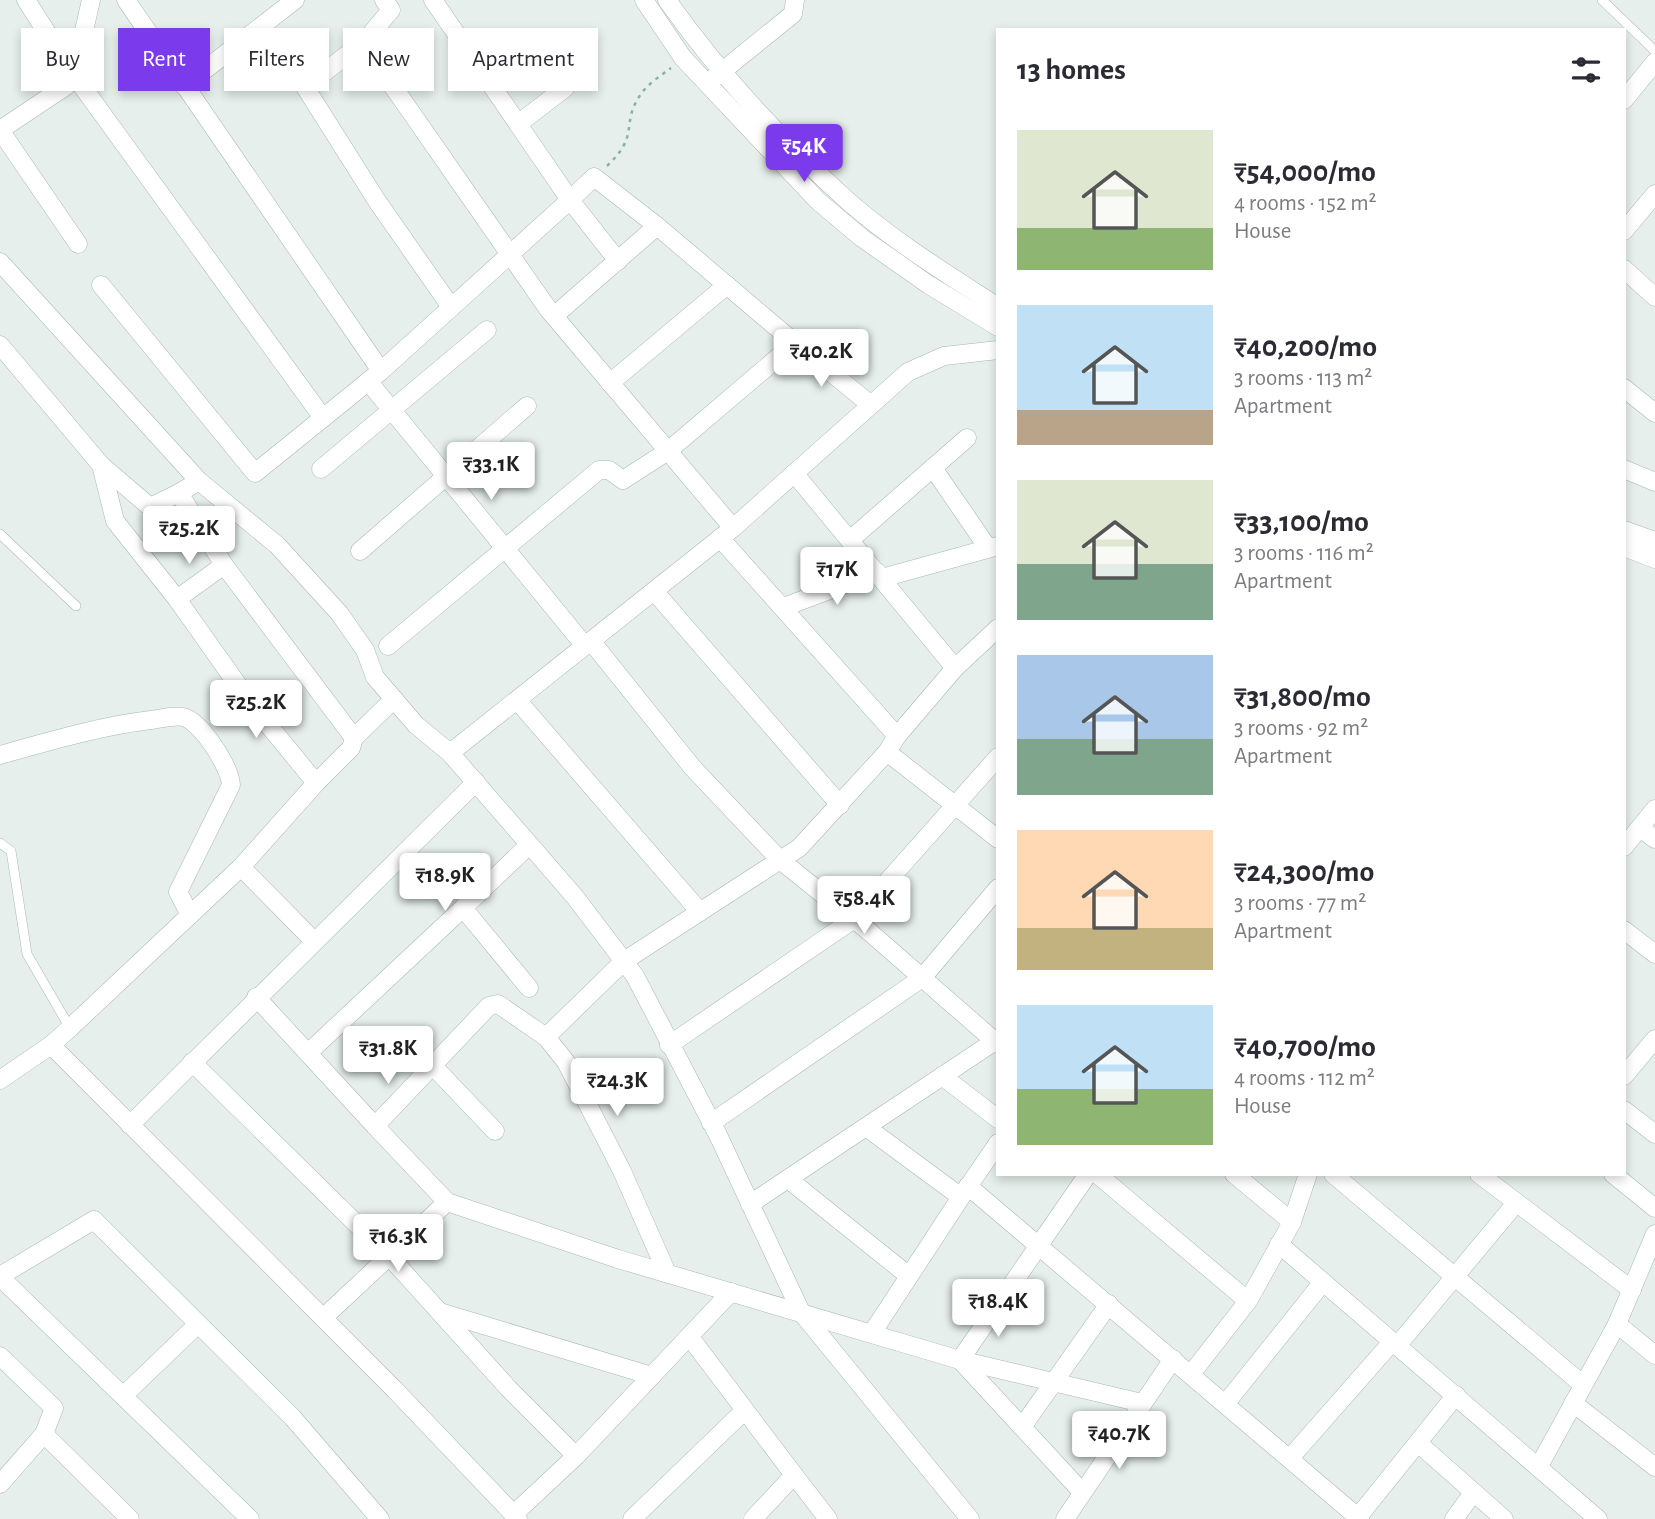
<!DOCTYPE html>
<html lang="en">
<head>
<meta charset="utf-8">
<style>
  :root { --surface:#fff; --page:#f7f7f7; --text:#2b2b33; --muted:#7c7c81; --accent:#7c3aed }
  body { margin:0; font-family:"Alegreya Sans",sans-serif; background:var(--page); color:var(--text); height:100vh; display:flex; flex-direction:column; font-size:26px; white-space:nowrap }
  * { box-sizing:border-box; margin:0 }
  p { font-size:23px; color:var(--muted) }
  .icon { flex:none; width:38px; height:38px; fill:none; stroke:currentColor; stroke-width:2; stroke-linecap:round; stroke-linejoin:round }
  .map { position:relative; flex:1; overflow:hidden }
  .details { position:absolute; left:996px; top:28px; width:630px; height:1148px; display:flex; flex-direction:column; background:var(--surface); border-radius:0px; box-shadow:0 4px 10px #0003 }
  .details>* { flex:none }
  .banner { position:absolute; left:21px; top:28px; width:665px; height:63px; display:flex; gap:14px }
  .price { position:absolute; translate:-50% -60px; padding:0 16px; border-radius:7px; background:#fff; color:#222; font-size:23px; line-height:46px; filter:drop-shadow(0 2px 4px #0008) }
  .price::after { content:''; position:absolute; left:50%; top:42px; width:21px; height:16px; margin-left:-10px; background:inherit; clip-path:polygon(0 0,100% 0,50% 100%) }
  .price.on { background:var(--accent); color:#fff }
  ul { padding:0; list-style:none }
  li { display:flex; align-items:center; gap:21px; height:175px; padding:0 21px }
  li span { display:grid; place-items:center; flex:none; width:196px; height:140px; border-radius:0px; color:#555 }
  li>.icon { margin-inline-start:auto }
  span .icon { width:84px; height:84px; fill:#fffc; stroke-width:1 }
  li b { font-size:30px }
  h2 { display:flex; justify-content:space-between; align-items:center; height:84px; padding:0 21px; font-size:30px }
  .tag { padding:0 24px; border-radius:0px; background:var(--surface); box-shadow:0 4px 10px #0003; font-size:24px; line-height:63px }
  .tag.on { background:var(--accent); color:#fff }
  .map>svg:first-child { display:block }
</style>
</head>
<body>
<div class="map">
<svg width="1655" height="1519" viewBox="0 0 1655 1519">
  <rect width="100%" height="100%" fill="#e6efeb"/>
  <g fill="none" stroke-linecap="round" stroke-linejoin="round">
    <g stroke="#a8b8b2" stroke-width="10">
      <g id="service">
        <polyline points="1602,0 1655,51"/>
        <polyline points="0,534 76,606"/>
        <polyline points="0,843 11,851 27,954 70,1028"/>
      </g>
    </g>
    <g stroke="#a8b8b2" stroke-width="19">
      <g id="minor">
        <polyline points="26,0 74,75 323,418 381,371 570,200 433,0"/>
        <polyline points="126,0 381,371"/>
        <polyline points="384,0 391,10 365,41 392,85 548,309 733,528 450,753 575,897 635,976 718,1135 801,1312 970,1519"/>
        <polyline points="644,0 683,58 818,201 862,238 929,285 998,327"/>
        <path d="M667 0C717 71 784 144 849 202 895 242 947 274 998 307"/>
        <polyline points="365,41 305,87 377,201 451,307"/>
        <polyline points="715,77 793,14 795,0"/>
        <polyline points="184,86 295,0"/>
        <polyline points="1624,100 1655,62"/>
        <polyline points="518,124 565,88"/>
        <polyline points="0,130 66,86 74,75 91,0"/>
        <polyline points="0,130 78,244"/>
        <polyline points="1624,231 1655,194"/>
        <polyline points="0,262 199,481 277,545 339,613 365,650 375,677 416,725 450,753"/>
        <polyline points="1624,269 1655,297"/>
        <polyline points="101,285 255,473 323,418"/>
        <polyline points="554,316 657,226"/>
        <polyline points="795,343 871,405"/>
        <polyline points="0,345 101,465 115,521 177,599 252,705 316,783 351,748 354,738 224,565 179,493 199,481"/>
        <polyline points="368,381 585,646"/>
        <polyline points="610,383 727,285"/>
        <polyline points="1624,388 1655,413"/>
        <polyline points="101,465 150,507 179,493"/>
        <polyline points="933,468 988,548"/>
        <polyline points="321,469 487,330"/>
        <polyline points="1624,469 1655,482"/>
        <polyline points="733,528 908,372 944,356 998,350"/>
        <polyline points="1624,530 1655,541"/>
        <polyline points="720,538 897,736"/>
        <polyline points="850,540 967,438"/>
        <polyline points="1624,547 1655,559"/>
        <polyline points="360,551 527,406"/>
        <polyline points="882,578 998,546"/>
        <polyline points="654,591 840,805"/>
        <polyline points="177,599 224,565"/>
        <polyline points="784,607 877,572"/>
        <polyline points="591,641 692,767 780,860 799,848 887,752 897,736 955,668 794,473"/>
        <polyline points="388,646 599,470 609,470 623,480 668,451 795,343 657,226 594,177 570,200 618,261"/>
        <polyline points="955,668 998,628"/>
        <polyline points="517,700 700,912"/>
        <polyline points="354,738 394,699"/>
        <polyline points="887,752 998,839"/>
        <path d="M0 755C50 741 100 726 151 720 161 719 174 715 183 717 201 721 230 767 231 785L178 892 190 915"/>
        <polyline points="1640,828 1655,839"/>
        <polyline points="1624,847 1655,809"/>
        <polyline points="241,867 313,940"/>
        <polyline points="1624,930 1655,954"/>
        <polyline points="529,988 463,908 529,845"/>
        <polyline points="256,997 375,1126 489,1006 498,1004 546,1037 566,1062 622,1171 667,1273"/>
        <polyline points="546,1037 624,961 780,860 865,928 998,1044"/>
        <polyline points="51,1045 395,1390 518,1519"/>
        <polyline points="669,1045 854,919 998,757"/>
        <polyline points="308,1053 463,908"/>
        <polyline points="192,1062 389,1256 509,1389 576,1456 731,1292"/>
        <polyline points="434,1067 495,1131"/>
        <polyline points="942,1076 998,1119"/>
        <polyline points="1624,1076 1655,1039"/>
        <polyline points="0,1080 51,1045 70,1028 241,867 316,783"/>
        <polyline points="1624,1110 1655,1134"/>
        <polyline points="711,1123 922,978 998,888"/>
        <polyline points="130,1125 476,782"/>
        <polyline points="375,1126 447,1202 618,1259 960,1360 1142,1403"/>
        <polyline points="866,1127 961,1197 998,1143"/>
        <polyline points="1097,1174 1248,1301 1292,1222"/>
        <polyline points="1234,1174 1292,1222 1308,1174"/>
        <polyline points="1333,1174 1582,1384"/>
        <polyline points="1479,1174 1632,1290"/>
        <polyline points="1613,1174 1655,1208"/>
        <polyline points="788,1179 909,1276"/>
        <polyline points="968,1186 1360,1519"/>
        <polyline points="750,1204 995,1041"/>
        <polyline points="1279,1244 1598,1519"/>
        <polyline points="0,1276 94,1220 293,1418 380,1519"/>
        <polyline points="0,1277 250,1519"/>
        <polyline points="440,1312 652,1376"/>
        <polyline points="323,1318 447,1202"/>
        <polyline points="1617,1324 1655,1355"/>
        <polyline points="872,1333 961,1197"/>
        <polyline points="689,1336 794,1475 753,1519"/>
        <polyline points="1397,1346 1516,1203"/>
        <polyline points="0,1356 54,1408 44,1434"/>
        <polyline points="1191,1374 1248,1301"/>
        <polyline points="123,1396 198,1324"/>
        <polyline points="1226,1403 1323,1282"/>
        <polyline points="1573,1403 1655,1467"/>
        <polyline points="1022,1427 1109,1304"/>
        <polyline points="1418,1443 1504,1519"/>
        <polyline points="1290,1458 1392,1342"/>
        <polyline points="1539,1466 1617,1324 1655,1234"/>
        <polyline points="794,1475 828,1519"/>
        <polyline points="0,1484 44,1434 130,1519"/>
        <polyline points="1082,1492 960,1360 1088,1174"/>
        <polyline points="514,1514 576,1456"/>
        <polyline points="1358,1517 1456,1395"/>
        <polyline points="632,1519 744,1411"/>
        <polyline points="1065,1519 1173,1359"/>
        <polyline points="1454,1519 1473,1493"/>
      </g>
    </g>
    <path stroke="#86b3a5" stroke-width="2.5" stroke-dasharray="3.5 5" stroke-linecap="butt" d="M607 166C640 135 621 125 639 97 646 85 660 76 671 68"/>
    <use href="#service" stroke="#fff" stroke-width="9"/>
    <use href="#minor" stroke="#fff" stroke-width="18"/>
  </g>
</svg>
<b class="price on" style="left:804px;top:184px">₹54K</b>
<b class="price" style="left:821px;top:389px">₹40.2K</b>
<b class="price" style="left:491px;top:502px">₹33.1K</b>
<b class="price" style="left:189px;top:566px">₹25.2K</b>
<b class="price" style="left:837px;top:607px">₹17K</b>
<b class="price" style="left:256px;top:740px">₹25.2K</b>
<b class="price" style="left:445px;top:913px">₹18.9K</b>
<b class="price" style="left:864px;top:936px">₹58.4K</b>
<b class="price" style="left:388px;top:1086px">₹31.8K</b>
<b class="price" style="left:617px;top:1118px">₹24.3K</b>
<b class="price" style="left:398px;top:1274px">₹16.3K</b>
<b class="price" style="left:998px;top:1339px">₹18.4K</b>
<b class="price" style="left:1119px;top:1471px">₹40.7K</b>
<div class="banner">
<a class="tag">Buy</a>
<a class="tag on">Rent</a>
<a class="tag">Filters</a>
<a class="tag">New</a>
<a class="tag">Apartment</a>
</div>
<section class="details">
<h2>13 homes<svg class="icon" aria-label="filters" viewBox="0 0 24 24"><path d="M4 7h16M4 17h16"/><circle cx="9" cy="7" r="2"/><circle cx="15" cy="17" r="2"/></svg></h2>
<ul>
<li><span style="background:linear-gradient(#dfe7d0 70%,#8fb573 0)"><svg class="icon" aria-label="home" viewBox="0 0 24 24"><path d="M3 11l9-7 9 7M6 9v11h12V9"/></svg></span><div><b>₹54,000/mo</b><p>4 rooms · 152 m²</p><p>House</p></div></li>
<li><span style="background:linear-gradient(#bfe0f5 75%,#b9a48a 0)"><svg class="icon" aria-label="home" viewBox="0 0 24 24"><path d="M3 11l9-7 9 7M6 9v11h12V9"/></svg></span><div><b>₹40,200/mo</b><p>3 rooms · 113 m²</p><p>Apartment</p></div></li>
<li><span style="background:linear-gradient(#dfe7d0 60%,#7fa58c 0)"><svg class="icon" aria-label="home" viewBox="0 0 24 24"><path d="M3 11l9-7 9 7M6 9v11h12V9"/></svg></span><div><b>₹33,100/mo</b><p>3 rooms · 116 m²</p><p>Apartment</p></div></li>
<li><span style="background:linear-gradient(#a9c7e8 60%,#7fa58c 0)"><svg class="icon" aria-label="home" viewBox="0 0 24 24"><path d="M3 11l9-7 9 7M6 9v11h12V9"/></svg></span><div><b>₹31,800/mo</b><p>3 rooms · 92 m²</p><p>Apartment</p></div></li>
<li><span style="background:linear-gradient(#ffd9b3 70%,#c2b280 0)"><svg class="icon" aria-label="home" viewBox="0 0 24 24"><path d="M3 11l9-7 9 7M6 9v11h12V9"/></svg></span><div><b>₹24,300/mo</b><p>3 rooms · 77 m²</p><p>Apartment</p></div></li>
<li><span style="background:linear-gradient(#bfe0f5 60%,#8fb573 0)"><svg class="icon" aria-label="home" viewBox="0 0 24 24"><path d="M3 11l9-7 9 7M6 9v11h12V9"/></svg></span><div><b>₹40,700/mo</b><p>4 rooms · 112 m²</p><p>House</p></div></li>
</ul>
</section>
</div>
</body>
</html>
